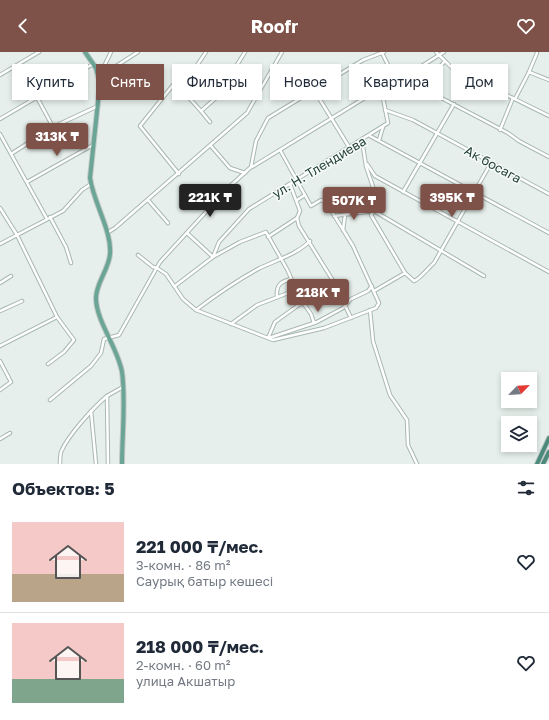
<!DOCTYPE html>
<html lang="ru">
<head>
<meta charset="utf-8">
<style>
  :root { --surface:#fff; --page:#f2f2f3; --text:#1f2937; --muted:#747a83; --line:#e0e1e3; --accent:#7f5249 }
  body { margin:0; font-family:"Golos Text",sans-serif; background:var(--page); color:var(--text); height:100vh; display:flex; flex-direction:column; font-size:15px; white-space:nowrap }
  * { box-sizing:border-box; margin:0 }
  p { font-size:13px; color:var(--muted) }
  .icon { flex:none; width:22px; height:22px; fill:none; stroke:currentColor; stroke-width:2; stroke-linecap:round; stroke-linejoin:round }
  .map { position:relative; height:412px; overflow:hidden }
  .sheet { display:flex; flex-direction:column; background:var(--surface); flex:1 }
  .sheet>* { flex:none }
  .hud { position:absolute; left:12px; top:12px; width:525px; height:36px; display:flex; gap:8px }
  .needle { width:26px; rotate:65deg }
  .buttons { position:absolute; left:501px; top:320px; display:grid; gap:8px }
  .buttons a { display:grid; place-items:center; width:36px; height:36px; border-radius:0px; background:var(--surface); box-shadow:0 2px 6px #0003; font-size:20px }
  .price { position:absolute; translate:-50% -34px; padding:0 9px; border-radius:4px; background:var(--accent); color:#fff; font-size:13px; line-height:26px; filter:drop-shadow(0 1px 2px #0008) }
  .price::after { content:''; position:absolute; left:50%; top:24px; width:12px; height:9px; margin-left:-6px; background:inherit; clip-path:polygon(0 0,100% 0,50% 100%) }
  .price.active { background:#222; color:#fff }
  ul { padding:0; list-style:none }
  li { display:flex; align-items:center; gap:12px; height:100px; padding:0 12px }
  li+li { border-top:1px solid var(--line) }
  li span { display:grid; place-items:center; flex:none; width:112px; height:80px; border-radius:0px; color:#555 }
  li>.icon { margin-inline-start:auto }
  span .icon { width:48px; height:48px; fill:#fffc; stroke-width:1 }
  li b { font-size:17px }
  h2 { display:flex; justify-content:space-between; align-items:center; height:48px; padding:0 12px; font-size:17px }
  .pill { padding:0 14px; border-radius:0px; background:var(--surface); box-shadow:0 2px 6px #0003; font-size:14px; line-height:36px }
  .pill.active { background:var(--accent); color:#fff }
  header { display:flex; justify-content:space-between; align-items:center; height:52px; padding:0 12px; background:var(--accent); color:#fff; font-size:18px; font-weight:700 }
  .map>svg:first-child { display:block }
</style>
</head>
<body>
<header><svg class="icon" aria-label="back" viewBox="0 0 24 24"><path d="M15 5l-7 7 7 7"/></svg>Roofr<svg class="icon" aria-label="heart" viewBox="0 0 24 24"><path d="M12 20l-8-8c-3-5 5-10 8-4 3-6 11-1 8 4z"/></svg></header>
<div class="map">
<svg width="549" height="412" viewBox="0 0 549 412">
  <rect width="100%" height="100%" fill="#e6efeb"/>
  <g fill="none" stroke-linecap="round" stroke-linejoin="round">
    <g stroke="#a8b8b2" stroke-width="4.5">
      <g id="minor">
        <polyline points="436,0 452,16 549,64"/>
        <polyline points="19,12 53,75"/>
        <polyline points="353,14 364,31 374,41"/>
        <polyline points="417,17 444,0"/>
        <polyline points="529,20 549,28"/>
        <polyline points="0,23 39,0"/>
        <polyline points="99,25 138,0"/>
        <polyline points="99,25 111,0"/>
        <polyline points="391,25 409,29 508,81 519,89 549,105"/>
        <polyline points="314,38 349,95"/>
        <polyline points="434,42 436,19 444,10"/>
        <polyline points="515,47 529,20 537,1"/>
        <polyline points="385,58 413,68 549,142"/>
        <polyline points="201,59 181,37 206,0"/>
        <polyline points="0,67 93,12"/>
        <polyline points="210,70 201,59 217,45 245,0"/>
        <polyline points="500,78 513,46"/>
        <polyline points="0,82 47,167"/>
        <polyline points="370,84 549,181"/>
        <path d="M362 88 366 114 379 153 371 163 405 221 414 229C420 227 428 216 434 211L491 111"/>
        <polyline points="379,88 383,75"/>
        <polyline points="211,94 230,116 245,121"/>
        <polyline points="11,102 53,75 98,54"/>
        <polyline points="367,112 375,124 549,220"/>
        <polyline points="252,115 381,36"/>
        <polyline points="179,122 140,74 173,33 175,33 181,37"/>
        <polyline points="27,130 93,93"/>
        <polyline points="290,132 300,159 297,166 299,174 335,232 351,266"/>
        <polyline points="403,140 454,52"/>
        <polyline points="148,148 168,171"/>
        <polyline points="297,148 305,143"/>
        <polyline points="0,156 17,183 57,265 74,288 64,300 48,312"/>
        <polyline points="334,164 374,159 484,224"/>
        <polyline points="50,165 66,195 71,211"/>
        <polyline points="343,178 345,163"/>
        <polyline points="107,181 115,176 247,61 282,0"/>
        <polyline points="187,181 213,205 219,190 249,157 388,71 381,36 389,27 391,19 382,1"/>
        <polyline points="268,185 297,166"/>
        <polyline points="0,192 63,159 82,138 91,132"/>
        <polyline points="138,203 153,215 157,216 166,222 183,247 196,258 273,288 324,276 376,256 379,251 353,194 326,150 321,148 311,154 280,98"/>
        <polyline points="0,231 11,224"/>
        <polyline points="175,234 213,205 240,190 266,180 288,219 296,238 300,241 300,252 275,270 268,286"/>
        <polyline points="374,239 405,221"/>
        <path d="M277 245C276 233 280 230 291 227"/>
        <polyline points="300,252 304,252 311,262 314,271"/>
        <path d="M196 258C216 243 236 229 258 217 276 208 296 203 310 189"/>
        <polyline points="370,258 373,289 390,343 407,368 408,393 417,412"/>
        <polyline points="0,259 22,249"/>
        <polyline points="231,272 257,253 296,238"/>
        <polyline points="269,286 317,270 343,256 351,247 368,239 372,234"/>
        <polyline points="0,294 57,265"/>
        <polyline points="0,309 11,330 0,338"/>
        <polyline points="50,348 91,314 101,301 104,287 119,283 160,210 227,137 251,115 256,89 268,66 363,8 384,0"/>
        <polyline points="91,359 96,412"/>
        <polyline points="0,387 10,381"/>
        <path d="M60 412C60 408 60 404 61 400 68 383 94 355 107 344"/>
        <polyline points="108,412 107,344 123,335"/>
      </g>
    </g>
    <g stroke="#c2cac8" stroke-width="6">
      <path id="primary" d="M85 0 96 16 100 31 90 126C94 152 112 179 110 202 109 217 96 231 96 246 96 269 118 296 122 320 126 347 122 385 122 412"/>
    </g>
    <g stroke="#c2cac8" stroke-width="6">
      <g id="trunk">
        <polyline points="537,412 549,386"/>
        <polyline points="543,412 549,400"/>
      </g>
    </g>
    <use href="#minor" stroke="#fff" stroke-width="2.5"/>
    <use href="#primary" stroke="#6aa596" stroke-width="4"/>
    <use href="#trunk" stroke="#4c8a7c" stroke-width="4"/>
  </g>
  <g text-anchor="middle" stroke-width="3" stroke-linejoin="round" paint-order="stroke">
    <g font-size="13" fill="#24423a" stroke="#f7fbf9">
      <text transform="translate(493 112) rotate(29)" y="5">Ак босага</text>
      <text transform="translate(319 115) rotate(-31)" y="5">ул. Н. Тлендиева</text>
    </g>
  </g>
</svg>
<div class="buttons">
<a><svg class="needle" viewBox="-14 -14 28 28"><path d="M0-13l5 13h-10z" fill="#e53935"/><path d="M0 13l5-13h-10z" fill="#747a83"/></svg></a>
<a><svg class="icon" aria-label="layers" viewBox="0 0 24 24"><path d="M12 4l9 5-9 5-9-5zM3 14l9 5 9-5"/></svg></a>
</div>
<b class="price" style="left:57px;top:105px">313K ₸</b>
<b class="price active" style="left:210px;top:166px">221K ₸</b>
<b class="price" style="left:452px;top:166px">395K ₸</b>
<b class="price" style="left:354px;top:169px">507K ₸</b>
<b class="price" style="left:318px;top:261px">218K ₸</b>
<div class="hud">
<a class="pill">Купить</a>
<a class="pill active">Снять</a>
<a class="pill">Фильтры</a>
<a class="pill">Новое</a>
<a class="pill">Квартира</a>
<a class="pill">Дом</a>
</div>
</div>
<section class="sheet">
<h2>Объектов: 5<svg class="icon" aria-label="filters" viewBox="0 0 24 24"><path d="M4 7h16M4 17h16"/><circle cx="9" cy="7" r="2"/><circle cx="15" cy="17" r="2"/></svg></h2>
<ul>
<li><span style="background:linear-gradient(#f6c9c9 65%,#b9a48a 0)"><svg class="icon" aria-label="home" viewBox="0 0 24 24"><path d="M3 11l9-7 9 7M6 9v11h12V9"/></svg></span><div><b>221 000 ₸/мес.</b><p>3-комн. · 86 m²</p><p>Саурық батыр көшесі</p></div><svg class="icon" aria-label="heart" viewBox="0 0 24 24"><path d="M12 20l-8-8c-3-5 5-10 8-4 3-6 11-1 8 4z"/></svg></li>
<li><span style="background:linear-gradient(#f6c9c9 70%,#7fa58c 0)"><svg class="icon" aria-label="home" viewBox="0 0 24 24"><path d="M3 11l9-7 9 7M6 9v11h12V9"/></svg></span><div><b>218 000 ₸/мес.</b><p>2-комн. · 60 m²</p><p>улица Акшатыр</p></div><svg class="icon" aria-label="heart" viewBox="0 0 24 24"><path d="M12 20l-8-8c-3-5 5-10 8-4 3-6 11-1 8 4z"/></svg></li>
</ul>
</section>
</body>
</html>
